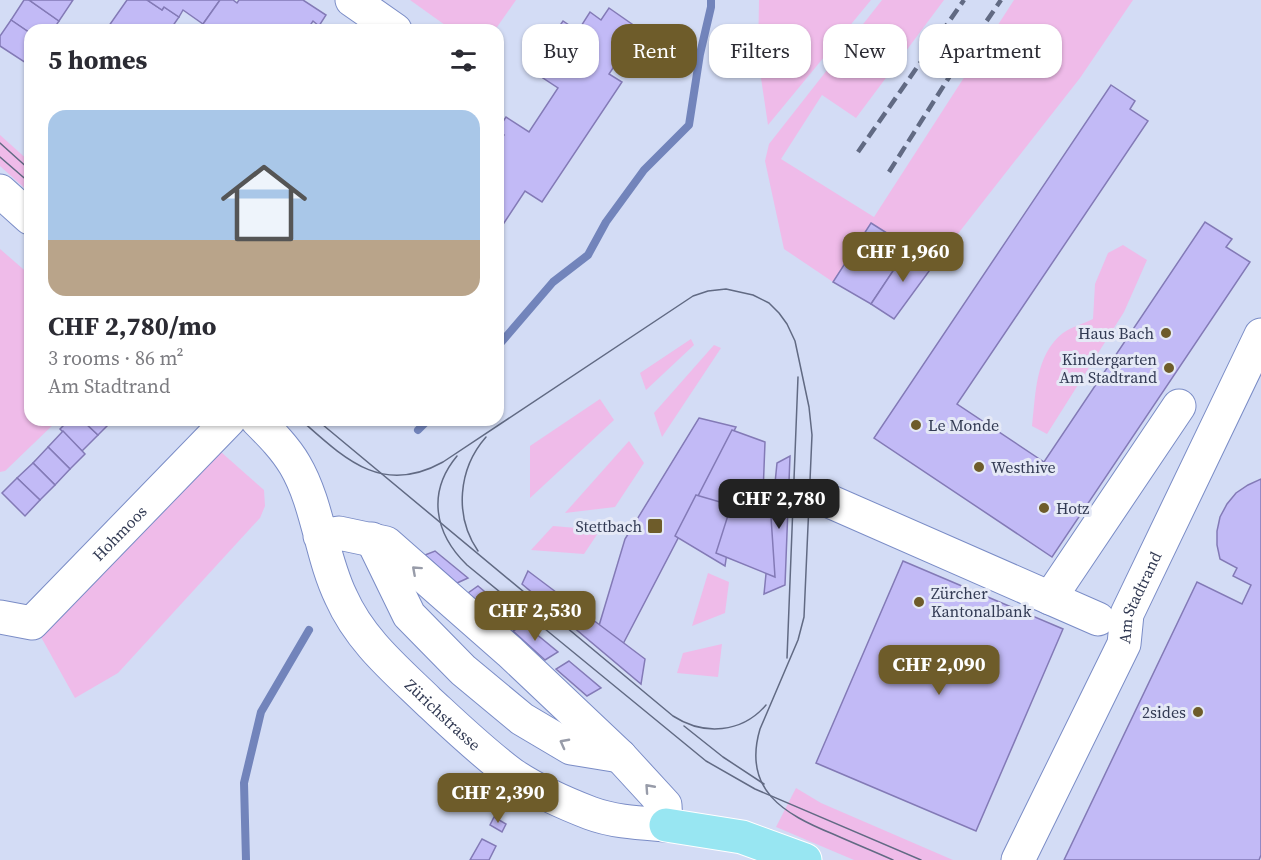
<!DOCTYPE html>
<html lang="en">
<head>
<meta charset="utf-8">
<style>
  :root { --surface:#fff; --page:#f2f2f3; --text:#2b2b33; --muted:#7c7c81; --accent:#6e5c2a }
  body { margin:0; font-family:"Source Serif 4",serif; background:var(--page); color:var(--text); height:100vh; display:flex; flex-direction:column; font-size:22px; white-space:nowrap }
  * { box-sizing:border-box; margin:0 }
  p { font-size:20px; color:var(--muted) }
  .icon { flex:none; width:33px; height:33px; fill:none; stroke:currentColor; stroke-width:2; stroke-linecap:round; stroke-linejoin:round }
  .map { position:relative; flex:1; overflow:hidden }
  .drawer { position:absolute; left:24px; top:24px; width:480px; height:402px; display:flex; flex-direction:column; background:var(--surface); border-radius:18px; box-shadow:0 2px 4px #0004 }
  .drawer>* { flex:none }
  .top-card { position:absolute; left:522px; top:24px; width:570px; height:54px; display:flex; gap:12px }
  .price { position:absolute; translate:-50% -51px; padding:0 14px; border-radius:12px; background:var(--accent); color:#fff; font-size:20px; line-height:39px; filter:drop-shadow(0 2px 3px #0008) }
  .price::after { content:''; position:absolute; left:50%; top:36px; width:18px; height:14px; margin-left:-9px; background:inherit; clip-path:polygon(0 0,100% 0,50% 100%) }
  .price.current { background:#222; color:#fff }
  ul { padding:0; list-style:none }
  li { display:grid; align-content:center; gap:12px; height:318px; padding:0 24px }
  li span { display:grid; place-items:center; height:186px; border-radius:18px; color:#555 }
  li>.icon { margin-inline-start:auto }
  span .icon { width:108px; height:108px; fill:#fffc; stroke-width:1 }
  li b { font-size:26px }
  h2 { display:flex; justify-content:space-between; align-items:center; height:72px; padding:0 24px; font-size:26px }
  .chip { padding:0 21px; border-radius:18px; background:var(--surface); box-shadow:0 2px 4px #0004; font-size:21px; line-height:54px }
  .chip.current { background:var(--accent); color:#fff }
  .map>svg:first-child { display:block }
</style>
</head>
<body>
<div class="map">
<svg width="1261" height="860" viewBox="0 0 1261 860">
  <rect width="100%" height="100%" fill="#d3dcf5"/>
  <g fill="#efbbe9">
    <polygon points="410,0 516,0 495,30 452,30"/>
    <polygon points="759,0 871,0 768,125 758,58"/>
    <polygon points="882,0 944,0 856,118 822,95 781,159 874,217 1014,0 1133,0 1080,78 935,263 871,223 833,282 784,249 765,161 769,144"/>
    <polygon points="0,135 30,162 30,193 0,166"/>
    <path d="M1123 245 1147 260 1124 312 1047 434 1032 426C1036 393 1035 355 1063 333 1071 327 1083 324 1093 319L1095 284 1108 253Z"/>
    <polygon points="0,249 30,275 30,420 58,420 5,471 0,472"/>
    <polygon points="691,339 694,345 646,390 640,373"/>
    <polygon points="714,345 721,348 662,437 654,413"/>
    <polygon points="600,399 614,420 530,498 530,446"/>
    <polygon points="629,441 644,463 615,507 565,513"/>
    <polygon points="221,452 264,490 265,506 260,518 118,673 75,698 41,637"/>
    <polygon points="553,526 600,530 584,554 531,550"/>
    <polygon points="708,573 729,582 725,613 692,626"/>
    <polygon points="722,644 718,677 677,673 683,653"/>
    <polygon points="796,788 821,803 953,860 854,860 776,827"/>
  </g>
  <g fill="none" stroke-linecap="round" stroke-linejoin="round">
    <g stroke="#7284bb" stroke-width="8">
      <polyline points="498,346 553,282 588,255 606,222 644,170 689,125 700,54 711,7 711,0"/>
      <polyline points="418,430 428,420"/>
      <polyline points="246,860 244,783 261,712 309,630"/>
    </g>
  </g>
  <g fill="#c2baf6" stroke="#837ab6" stroke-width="1.5">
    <polygon points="24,0 29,0 59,21 53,30 30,30 30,33 11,20"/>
    <polygon points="29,0 73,0 59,21"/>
    <polygon points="127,0 147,0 162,10 164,7 179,17 170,30 106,30"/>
    <polygon points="147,0 220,0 203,24 183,10 179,17 164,7 162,10"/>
    <polygon points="220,0 233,0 237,3 239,0 303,0 326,15 319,26 313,21 307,30 212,30 203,24"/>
    <polygon points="609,8 639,29 609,74 622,82 542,202 525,191 498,232 498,144 504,135 498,131 498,129 506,117 529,132 558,88 543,78 560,52 547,44 563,21 578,31 590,12 601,20"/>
    <polygon points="11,20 30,33 29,65 0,46 0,36"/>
    <polygon points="1111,85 1135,101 1130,109 1148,121 957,404 1044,462 1205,222 1232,239 1226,247 1250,262 1052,557 874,438"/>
    <polygon points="871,223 909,247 871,304 833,282"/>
    <polygon points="909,247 935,263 894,319 871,304"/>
    <polygon points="699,418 736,427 623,644 598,629 625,539"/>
    <polygon points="69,420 82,420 98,435 82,451 60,429"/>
    <polygon points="82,420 113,420 98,435"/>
    <polygon points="732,430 765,442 762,520 729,513 697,498"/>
    <polygon points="63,431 85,454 70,469 48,447"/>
    <polygon points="48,447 70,469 55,485 33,463"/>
    <polygon points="790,456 785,585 764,594 777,463"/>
    <polygon points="33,463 55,485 40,500 17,478"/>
    <polygon points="17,478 40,500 25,516 2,493"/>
    <polygon points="1261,479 1261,855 1259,860 1064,860 1197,582 1242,604 1251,585 1233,576 1237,568 1220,559 1217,545 1217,531 1220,517 1227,504 1236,493 1248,485"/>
    <polygon points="696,495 734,506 725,566 675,536"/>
    <polygon points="730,509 771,517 775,577 716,553"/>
    <polygon points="435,551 468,578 457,583 425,555"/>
    <polygon points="903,561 1063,629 976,831 816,763"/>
    <polygon points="528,571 645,659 641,684 522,584"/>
    <polygon points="478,586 514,616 501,622 468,593"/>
    <polygon points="524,624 558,652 545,660 513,631"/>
    <polygon points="569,661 601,688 587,696 556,669"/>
    <polygon points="494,817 506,824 502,832 490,825"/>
    <polygon points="482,839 496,846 489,860 470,860"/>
  </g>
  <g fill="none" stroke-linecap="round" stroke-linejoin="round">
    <g stroke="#7a8cc6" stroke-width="35">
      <g id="minor">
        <polyline points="352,0 395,30"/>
        <polyline points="0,191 30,218"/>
        <path id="s1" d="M257 420C271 434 285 448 295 465 318 504 321 556 341 597 360 640 395 669 428 701 455 726 483 753 513 775 537 791 564 803 590 813 614 822 641 823 666 825L665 805 620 756 510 652 386 543 339 533 320 536"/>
        <polyline points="829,501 1098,619"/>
        <polyline points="372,539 409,615 463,670 522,719 571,748 620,756"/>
        <polyline points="1050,598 1179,406"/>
        <path id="s2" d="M0 617 32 623 229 420"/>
        <path id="s3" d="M1018 860 1124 644 1127 614 1261 335"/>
      </g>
    </g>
    <g stroke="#fff" stroke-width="35">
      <polyline id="major" points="666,825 742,837 805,860"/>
    </g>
    <use href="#minor" stroke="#fff" stroke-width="33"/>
    <use href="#major" stroke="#98e6f2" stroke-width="33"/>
    <g stroke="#616a83" stroke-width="1.5">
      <polyline points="0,143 30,170"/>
      <polyline points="0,157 30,183"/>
      <path d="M301 420C345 459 382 496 443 462L693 296 708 291 726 289 753 295 769 303 779 313 787 324 795 341 809 407 812 435 804 617 798 640 760 729C742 790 784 814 833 834 853 843 873 851 893 860"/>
      <path d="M317 420 673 716C704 736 742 733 766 705"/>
      <path d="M457 456C427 492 434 533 467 565L706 761 755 789 921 860"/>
      <path d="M478 551C454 516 458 469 486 437"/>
      <polyline points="787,658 798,377"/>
      <polyline points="684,726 723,757 764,784"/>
    </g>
    <g stroke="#616a83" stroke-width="4.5" stroke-dasharray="12 6" stroke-linecap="butt">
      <polyline points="858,152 964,0"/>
      <polyline points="889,172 960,60 1001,0"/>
    </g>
  </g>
  <defs><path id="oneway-chevron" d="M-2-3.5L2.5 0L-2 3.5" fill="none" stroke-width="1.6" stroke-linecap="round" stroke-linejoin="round" transform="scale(1.5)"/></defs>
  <g stroke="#989ca9">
    <use href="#oneway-chevron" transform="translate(416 570) rotate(-138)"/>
    <use href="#oneway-chevron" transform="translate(564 743) rotate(-152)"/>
    <use href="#oneway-chevron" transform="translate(649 788) rotate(-132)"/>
  </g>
  <g fill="#6e5c2a" stroke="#e5e9f6" stroke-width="2">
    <circle cx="1166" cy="333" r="6"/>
    <circle cx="1169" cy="368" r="6"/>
    <circle cx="916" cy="425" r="6"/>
    <circle cx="979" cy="467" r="6"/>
    <circle cx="1044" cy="508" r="6"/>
    <rect x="647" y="518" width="16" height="16" rx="3"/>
    <circle cx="919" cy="602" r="6"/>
    <circle cx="1198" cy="712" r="6"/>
  </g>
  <g text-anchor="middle" stroke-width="6" stroke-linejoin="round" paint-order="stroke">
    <g font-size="16" fill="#323a53" stroke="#e5e9f6" text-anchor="end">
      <text x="1154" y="339">Haus Bach</text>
      <text x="1157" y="365">Kindergarten<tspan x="1157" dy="18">Am Stadtrand</tspan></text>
      <text x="928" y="431" text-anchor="start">Le Monde</text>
      <text x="991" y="473" text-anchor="start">Westhive</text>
      <text x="1056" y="514" text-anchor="start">Hotz</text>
      <text x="642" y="532">Stettbach</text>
      <text x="931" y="599" text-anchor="start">Zürcher<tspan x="931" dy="18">Kantonalbank</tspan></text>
      <text x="1186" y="718">2sides</text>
    </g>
    <g font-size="16" fill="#323a53" stroke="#e5e9f6">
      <text dy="6" stroke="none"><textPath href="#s2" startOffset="158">Hohmoos</textPath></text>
      <text dy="6" stroke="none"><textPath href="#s3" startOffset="290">Am Stadtrand</textPath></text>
      <text dy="6" stroke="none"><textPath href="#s1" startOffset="356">Zürichstrasse</textPath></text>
    </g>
  </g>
</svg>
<b class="price" style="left:903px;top:283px">CHF 1,960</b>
<b class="price current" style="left:779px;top:530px">CHF 2,780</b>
<b class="price" style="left:535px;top:642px">CHF 2,530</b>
<b class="price" style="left:939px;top:696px">CHF 2,090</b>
<b class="price" style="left:498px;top:824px">CHF 2,390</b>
<div class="top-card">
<a class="chip">Buy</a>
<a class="chip current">Rent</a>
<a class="chip">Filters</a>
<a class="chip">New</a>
<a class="chip">Apartment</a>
</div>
<section class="drawer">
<h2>5 homes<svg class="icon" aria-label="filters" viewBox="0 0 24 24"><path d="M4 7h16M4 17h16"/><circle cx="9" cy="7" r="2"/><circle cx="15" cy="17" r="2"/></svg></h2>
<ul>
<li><span style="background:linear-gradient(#a9c7e8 70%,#b9a48a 0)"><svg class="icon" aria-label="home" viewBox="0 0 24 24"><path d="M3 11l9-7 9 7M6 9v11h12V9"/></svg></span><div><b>CHF 2,780/mo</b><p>3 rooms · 86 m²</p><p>Am Stadtrand</p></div></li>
</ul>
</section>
</div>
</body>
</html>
